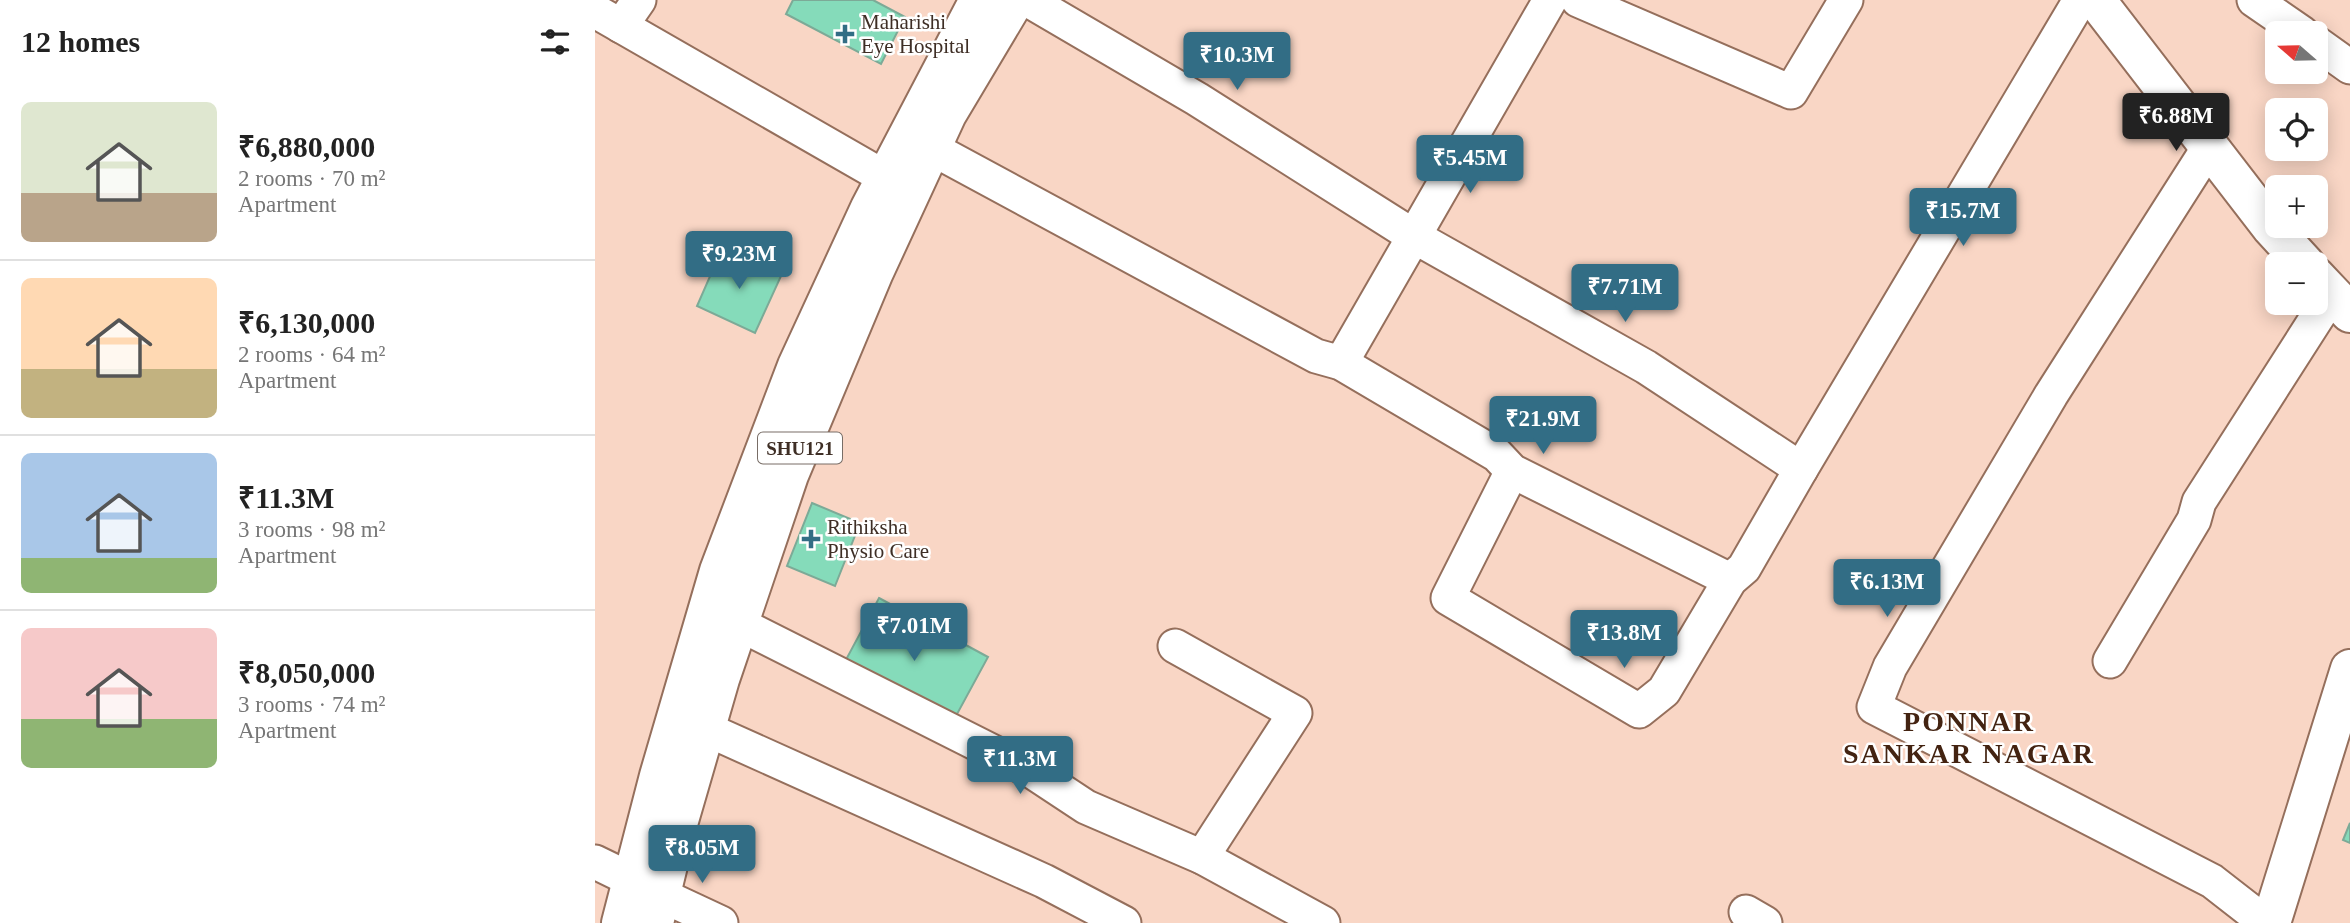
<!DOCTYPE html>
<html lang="en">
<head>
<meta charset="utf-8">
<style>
  :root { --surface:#fff; --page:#f2f2f2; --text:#222; --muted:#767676; --line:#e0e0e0; --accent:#326d85 }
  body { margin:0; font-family:"Times New Roman",serif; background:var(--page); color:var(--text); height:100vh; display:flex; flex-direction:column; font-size:26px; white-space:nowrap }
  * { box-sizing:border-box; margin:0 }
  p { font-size:23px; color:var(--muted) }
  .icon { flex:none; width:38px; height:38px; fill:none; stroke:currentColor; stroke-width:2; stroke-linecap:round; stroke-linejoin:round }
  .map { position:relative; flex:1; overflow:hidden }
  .panel { display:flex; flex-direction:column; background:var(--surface); width:595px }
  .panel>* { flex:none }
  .needle { width:46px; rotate:290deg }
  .buttons { position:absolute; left:1670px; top:21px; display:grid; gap:14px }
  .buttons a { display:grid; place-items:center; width:63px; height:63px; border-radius:10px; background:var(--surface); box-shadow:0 4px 18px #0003; font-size:35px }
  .price { position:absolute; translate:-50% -60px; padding:0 16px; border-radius:7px; background:var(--accent); color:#fff; font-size:23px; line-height:46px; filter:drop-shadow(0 2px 4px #0008) }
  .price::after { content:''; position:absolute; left:50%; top:42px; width:21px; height:16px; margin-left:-10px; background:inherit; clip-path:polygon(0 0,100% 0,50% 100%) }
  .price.active { background:#222; color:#fff }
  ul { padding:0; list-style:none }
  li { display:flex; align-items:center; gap:21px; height:175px; padding:0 21px }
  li+li { border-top:2px solid var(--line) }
  li span { display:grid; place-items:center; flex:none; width:196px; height:140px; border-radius:10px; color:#555 }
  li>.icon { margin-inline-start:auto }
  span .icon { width:84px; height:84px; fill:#fffc; stroke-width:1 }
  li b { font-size:30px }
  h2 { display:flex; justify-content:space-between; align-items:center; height:84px; padding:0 21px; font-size:30px }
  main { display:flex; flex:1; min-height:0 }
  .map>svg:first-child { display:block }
</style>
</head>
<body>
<main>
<section class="panel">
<h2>12 homes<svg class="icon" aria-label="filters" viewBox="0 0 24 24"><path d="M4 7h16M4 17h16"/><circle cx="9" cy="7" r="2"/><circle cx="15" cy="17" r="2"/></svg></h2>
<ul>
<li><span style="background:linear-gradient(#dfe7d0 65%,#b9a48a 0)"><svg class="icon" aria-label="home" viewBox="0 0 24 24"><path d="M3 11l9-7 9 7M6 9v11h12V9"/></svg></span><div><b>₹6,880,000</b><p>2 rooms · 70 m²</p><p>Apartment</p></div></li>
<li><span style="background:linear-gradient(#ffd9b3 65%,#c2b280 0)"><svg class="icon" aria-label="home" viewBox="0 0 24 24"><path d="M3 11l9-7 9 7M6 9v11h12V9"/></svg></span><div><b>₹6,130,000</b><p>2 rooms · 64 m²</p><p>Apartment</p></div></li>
<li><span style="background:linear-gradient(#a9c7e8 75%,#8fb573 0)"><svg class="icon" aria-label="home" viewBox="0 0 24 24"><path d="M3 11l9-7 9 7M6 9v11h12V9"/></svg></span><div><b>₹11.3M</b><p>3 rooms · 98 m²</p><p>Apartment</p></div></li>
<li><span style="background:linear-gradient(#f6c9c9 65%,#8fb573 0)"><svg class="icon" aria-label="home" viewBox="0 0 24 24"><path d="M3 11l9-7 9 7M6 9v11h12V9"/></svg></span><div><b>₹8,050,000</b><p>3 rooms · 74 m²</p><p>Apartment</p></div></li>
</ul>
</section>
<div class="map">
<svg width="1755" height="923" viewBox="0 0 1755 923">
  <rect width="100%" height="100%" fill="#f9d6c5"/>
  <g fill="#85dbba" stroke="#7caa97" stroke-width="2">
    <polygon points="198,0 278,0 310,17 286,64 191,14"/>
    <polygon points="127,249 186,276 160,333 102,306"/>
    <polygon points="217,503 265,523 240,586 192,566"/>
    <polygon points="284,598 393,657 355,727 246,669"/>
    <polygon points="1755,823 1755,843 1748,840"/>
  </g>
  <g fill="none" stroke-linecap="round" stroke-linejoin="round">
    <g stroke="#956f5c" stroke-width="37">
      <g id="minor">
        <polyline points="433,0 602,99 820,237 1051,367 1206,469"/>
        <polyline points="983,0 1196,92 1251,0"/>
        <polyline points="1659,0 1707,33"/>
        <polyline points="0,11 291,178"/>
        <polyline points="26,26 44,0"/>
        <polyline points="1720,42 1755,67"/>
        <polyline points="1614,147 1456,395 1295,667 1279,707 1617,881 1671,923"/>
        <polyline points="336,148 721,356 746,363 902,455 917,471 1135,580"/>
        <polyline points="746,363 955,0"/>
        <polyline points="917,471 853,598 1044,711 1069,691 1135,580 1149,568 1206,469 1485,0"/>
        <polyline points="144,624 438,772 491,807 607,857 728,923"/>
        <polyline points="580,646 700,713 607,857"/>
        <polyline points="1515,661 1599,520 1604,502 1737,294"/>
        <polyline points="111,729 449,881 529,923"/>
        <polyline points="0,862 37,880"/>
        <polyline points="66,895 126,923"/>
        <polyline points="1151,912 1170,923"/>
      </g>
    </g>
    <g stroke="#956f5c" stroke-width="42">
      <g id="tertiary">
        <polyline points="1501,0 1676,227 1710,264"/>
        <polyline points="1720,276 1755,313"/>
        <polyline points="1676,923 1755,669"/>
      </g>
    </g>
    <g stroke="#956f5c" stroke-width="42">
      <g id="primary">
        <polyline points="26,923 64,776 124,571 202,366 275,208 384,0"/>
        <polyline points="59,923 83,824 125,679 194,475 279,272 352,114 420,0"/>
      </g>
    </g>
    <use href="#minor" stroke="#fff" stroke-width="33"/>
    <use href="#tertiary" stroke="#fff" stroke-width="38"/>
    <use href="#primary" stroke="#fff" stroke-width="38"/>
  </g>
  <g fill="#326d85" stroke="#fff" stroke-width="2.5">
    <path d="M246.5 23.5h7v7h7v7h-7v7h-7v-7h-7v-7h7z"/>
    <path d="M212.5 528.5h7v7h7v7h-7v7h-7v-7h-7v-7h7z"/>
  </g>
  <g text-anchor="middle" stroke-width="5" stroke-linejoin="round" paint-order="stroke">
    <rect fill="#fff" stroke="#786d66" stroke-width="2" x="163" y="432.5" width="84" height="31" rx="5"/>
    <g font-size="19" font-weight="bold" fill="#3e2e25">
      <text x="205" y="455">SHU121</text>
    </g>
    <g font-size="21" fill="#3e2e25" stroke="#fff" text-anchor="start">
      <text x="266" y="29">Maharishi<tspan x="266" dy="24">Eye Hospital</tspan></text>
      <text x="232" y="534">Rithiksha<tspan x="232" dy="24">Physio Care</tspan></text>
    </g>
    <g font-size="28" font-weight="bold" letter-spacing="2" fill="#432311" stroke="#fff">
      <text x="1374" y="731">PONNAR<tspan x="1374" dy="32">SANKAR NAGAR</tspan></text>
    </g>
  </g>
</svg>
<div class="buttons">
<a><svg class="needle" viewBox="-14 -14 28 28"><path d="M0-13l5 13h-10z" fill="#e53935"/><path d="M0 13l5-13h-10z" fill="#767676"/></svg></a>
<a><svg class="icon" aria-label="locate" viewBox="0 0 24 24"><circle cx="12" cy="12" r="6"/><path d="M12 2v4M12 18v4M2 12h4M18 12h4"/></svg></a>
<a>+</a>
<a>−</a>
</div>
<b class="price" style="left:642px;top:92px">₹10.3M</b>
<b class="price active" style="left:1581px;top:153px">₹6.88M</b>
<b class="price" style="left:875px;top:195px">₹5.45M</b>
<b class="price" style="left:1368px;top:248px">₹15.7M</b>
<b class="price" style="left:144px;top:291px">₹9.23M</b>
<b class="price" style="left:1030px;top:324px">₹7.71M</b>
<b class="price" style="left:948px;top:456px">₹21.9M</b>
<b class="price" style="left:1292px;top:619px">₹6.13M</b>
<b class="price" style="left:319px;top:663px">₹7.01M</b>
<b class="price" style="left:1029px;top:670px">₹13.8M</b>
<b class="price" style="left:425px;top:796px">₹11.3M</b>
<b class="price" style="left:107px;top:885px">₹8.05M</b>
</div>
</main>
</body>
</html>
